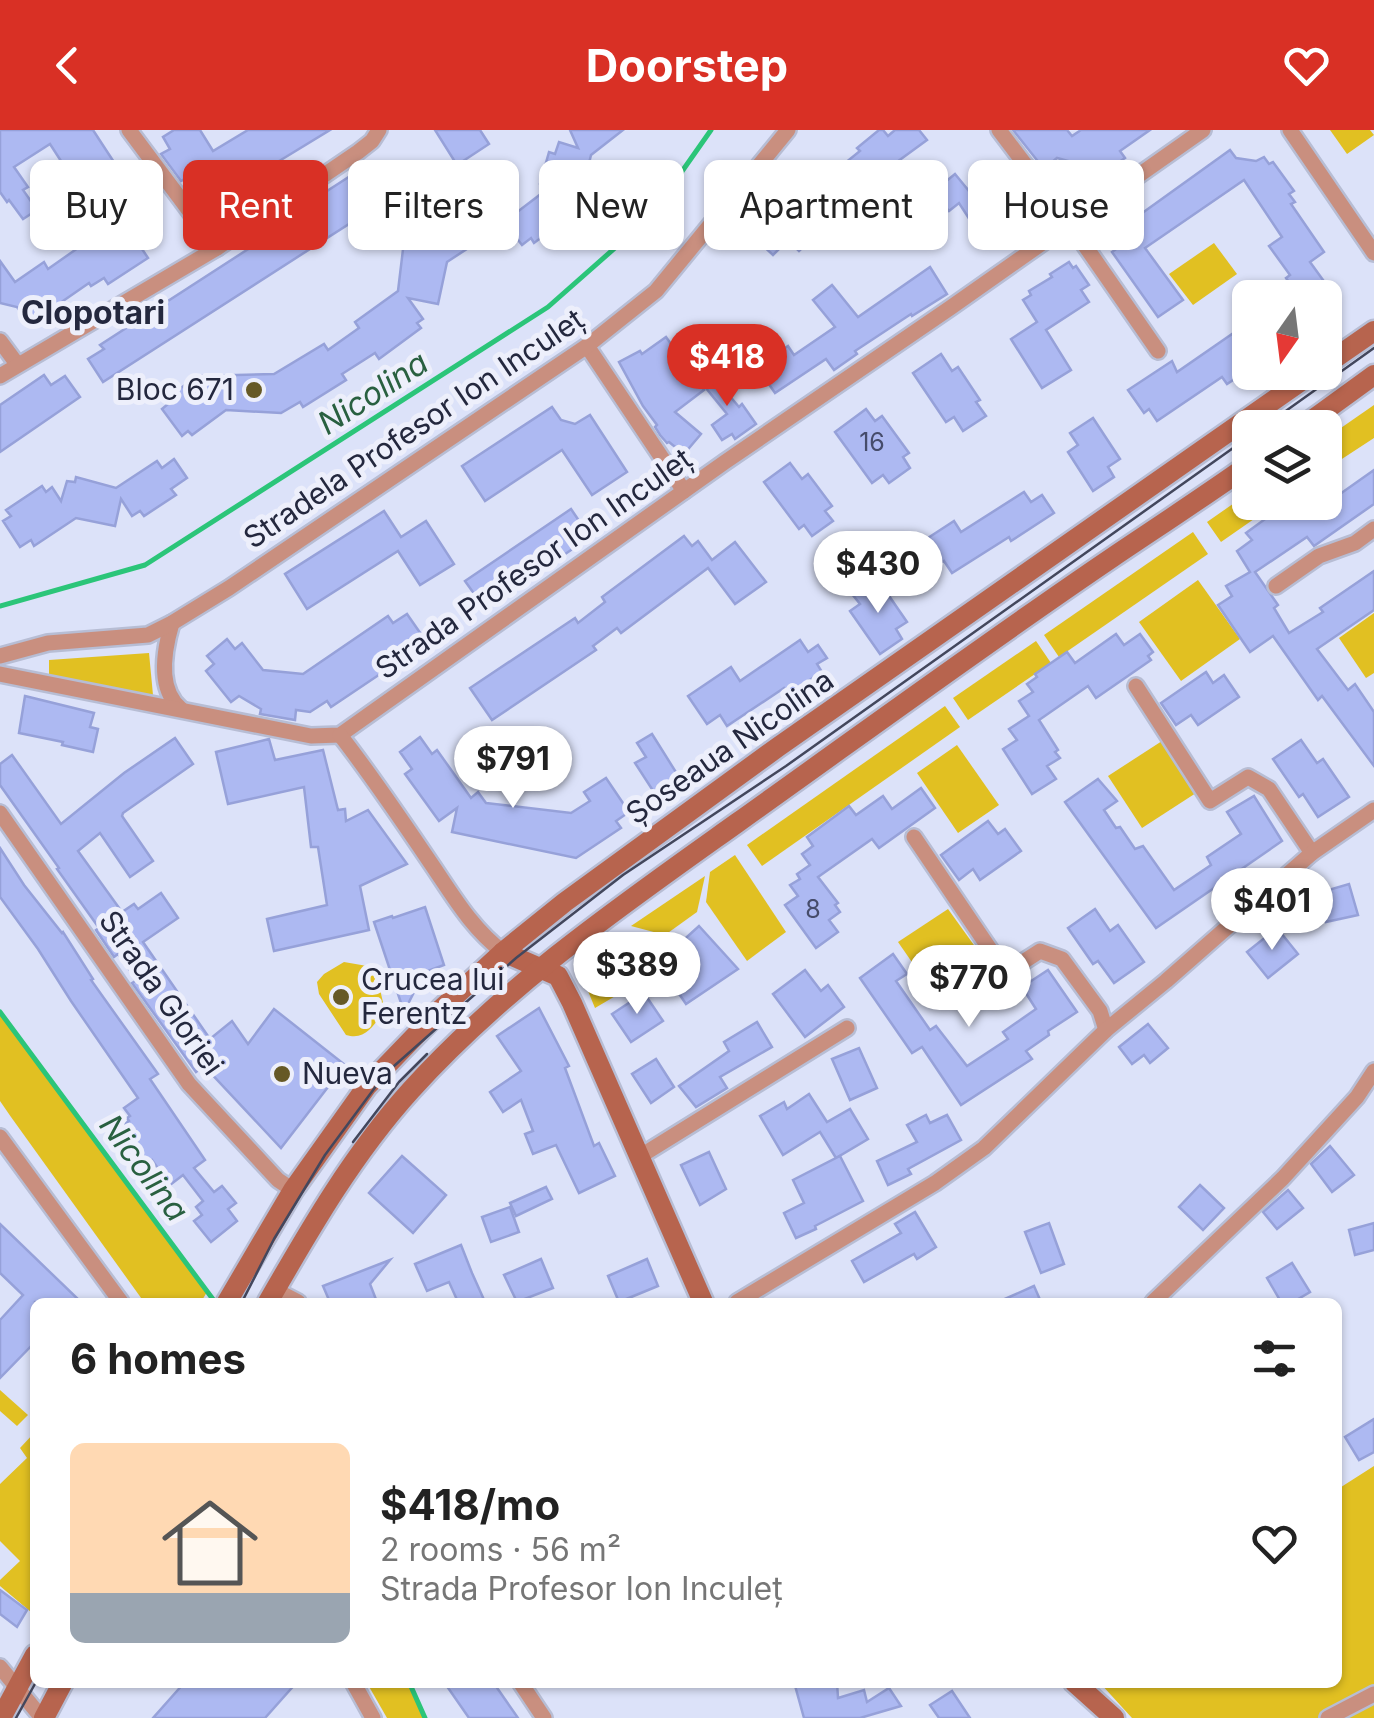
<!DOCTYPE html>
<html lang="en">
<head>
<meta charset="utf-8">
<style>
  :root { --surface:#fff; --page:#f2f2f2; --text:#222; --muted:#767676; --line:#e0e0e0; --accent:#d93025 }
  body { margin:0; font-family:Inter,sans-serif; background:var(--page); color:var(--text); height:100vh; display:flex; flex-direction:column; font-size:38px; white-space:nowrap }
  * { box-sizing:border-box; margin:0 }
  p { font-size:32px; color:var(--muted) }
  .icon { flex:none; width:55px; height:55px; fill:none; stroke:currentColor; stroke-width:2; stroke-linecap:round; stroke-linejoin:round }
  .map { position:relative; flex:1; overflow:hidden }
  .panel { position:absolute; left:30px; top:1168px; width:1312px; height:390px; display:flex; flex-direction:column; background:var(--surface); border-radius:15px; box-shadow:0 2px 8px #0004 }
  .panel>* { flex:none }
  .top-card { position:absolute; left:30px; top:30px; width:1315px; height:90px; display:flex; gap:20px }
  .needle { width:65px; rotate:194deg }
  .fabs { position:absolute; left:1232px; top:150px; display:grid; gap:20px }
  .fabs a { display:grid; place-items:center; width:110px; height:110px; border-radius:15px; background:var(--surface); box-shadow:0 2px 8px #0004; font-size:50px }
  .price { position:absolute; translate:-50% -85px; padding:0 22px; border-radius:35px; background:#fff; color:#222; font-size:32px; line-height:65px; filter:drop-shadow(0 2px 5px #0008) }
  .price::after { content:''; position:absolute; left:50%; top:60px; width:30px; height:22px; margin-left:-15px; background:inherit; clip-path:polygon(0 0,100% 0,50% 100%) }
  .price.current { background:var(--accent); color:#fff }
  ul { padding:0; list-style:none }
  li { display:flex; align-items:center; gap:30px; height:250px; padding:0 40px }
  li+li { border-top:2px solid var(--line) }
  li span { display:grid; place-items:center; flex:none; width:280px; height:200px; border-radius:15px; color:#555 }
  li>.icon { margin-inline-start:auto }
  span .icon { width:120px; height:120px; fill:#fffc; stroke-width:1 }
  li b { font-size:42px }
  h2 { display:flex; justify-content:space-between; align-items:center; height:120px; padding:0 40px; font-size:42px }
  .pill { padding:0 35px; border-radius:15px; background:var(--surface); box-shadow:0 2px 8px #0004; font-size:35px; line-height:90px }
  .pill.current { background:var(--accent); color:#fff }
  header { display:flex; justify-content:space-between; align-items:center; height:130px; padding:0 40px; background:var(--accent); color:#fff; font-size:45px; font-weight:700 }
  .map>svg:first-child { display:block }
</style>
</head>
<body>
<header><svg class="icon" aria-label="back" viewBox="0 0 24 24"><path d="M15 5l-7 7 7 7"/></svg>Doorstep<svg class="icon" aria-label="heart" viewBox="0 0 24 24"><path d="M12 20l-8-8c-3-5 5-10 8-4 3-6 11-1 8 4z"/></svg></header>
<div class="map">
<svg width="1374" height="1588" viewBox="0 0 1374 1588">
  <rect width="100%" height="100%" fill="#dce2f9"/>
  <g fill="#e1c022">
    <polygon points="1330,0 1370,0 1374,5 1347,24"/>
    <polygon points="1214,113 1237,144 1193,175 1169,144"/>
    <polygon points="1374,275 1374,308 1325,340 1325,309"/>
    <polygon points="1250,362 1250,372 1277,373 1221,412 1207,392"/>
    <polygon points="1193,402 1208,424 1059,527 1044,505"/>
    <polygon points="1198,450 1240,509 1181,551 1139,492"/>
    <polygon points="1374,483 1374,543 1366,548 1339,508"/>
    <polygon points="1036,511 1051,533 968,590 953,568"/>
    <polygon points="149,523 153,565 49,546 49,530"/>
    <polygon points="945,576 960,597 762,736 747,715"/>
    <polygon points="1162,611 1196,663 1142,698 1108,646"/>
    <polygon points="957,615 999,675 958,703 917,643"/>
    <polygon points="735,725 786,802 747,831 706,772 710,742"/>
    <polygon points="705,746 697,782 665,805 631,796"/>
    <polygon points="948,779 984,829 934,864 898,812"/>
    <path d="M600 817 652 832 658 841 595 878C583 847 575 843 600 817Z"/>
    <path d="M344 832 367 836 376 842 385 881C373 895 366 911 346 905L319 864 317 852 324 844Z"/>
    <polygon points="0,882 207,1162 201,1172 144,1172 11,987 0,971"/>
    <polygon points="0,1260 28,1285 17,1296 0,1281"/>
    <polygon points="35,1302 35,1475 31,1482 0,1456 0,1450 20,1431 0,1411 0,1354 27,1328 20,1318"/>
    <polygon points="1374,1336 1374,1588 1132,1588 1100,1553 1338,1552 1338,1359"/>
    <polygon points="367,1553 409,1553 425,1588 387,1588"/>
  </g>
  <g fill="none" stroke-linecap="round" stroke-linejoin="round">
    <g stroke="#2bc579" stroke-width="5">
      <polyline points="0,476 145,435 548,177 650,87 711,0"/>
      <polyline points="0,882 215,1172"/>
      <polyline points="409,1552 425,1588"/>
    </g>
  </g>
  <g fill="#adb9f2" stroke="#96a1d9" stroke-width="2.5">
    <polygon points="0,0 93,0 155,95 140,105 145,112 140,116 148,128 108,154 104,148 91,156 89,153 63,171 67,176 48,188 43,181 28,192 17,177 0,173 0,131 15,152 44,132 48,139 105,99 50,14 14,37 28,57 23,60 37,80 23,89 9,70 7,72 0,62"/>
    <polygon points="174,0 200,0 213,21 248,0 330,0 248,50 244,44 222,58 213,43 193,55 188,47 181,51 161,24 170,19 163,7"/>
    <polygon points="435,0 480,0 489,14 457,35"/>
    <polygon points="570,0 623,0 591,25 578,80 534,113 531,108 522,115 504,92 546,60 540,54 549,22 555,24 559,12 578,18"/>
    <polygon points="879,0 883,0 888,6 895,0 919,0 927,10 864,56 833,85 835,87 799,121 788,110 773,125 749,103 771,79 781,89 815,56 812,53 830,37 834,42 860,21 857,18"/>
    <polygon points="1013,0 1067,0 1072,6 1081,0 1150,0 1120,21 1125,28 1087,54 1072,32 1057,28 1044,39"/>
    <polygon points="1230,20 1236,28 1256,31 1264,27 1269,34 1273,32 1294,61 1289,64 1295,72 1291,74 1324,122 1310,132 1336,168 1300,168 1286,148 1290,145 1269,116 1282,107 1244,50 1145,118 1183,170 1158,187 1112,122 1136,105 1127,94"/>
    <polygon points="377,37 394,65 103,252 88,229 104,219 100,215 290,92 287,87 361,39 364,45"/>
    <polygon points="955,44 978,72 997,60 1012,82 979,104 959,73 949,81 933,62"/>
    <polygon points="471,72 487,96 478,102 482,109 447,132 438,174 408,168 423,189 417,193 421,198 379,229 375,223 342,244 346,250 303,277 300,272 281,283 226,280 192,305 188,301 182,306 162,279 168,274 165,269 198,246 274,244 324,214 328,220 359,198 355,192 398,161 404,111 423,114 424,102 434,96 430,91 457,73 461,79"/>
    <polygon points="1069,132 1073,138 1076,136 1089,155 1081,160 1089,172 1046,200 1071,240 1042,258 1011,209 1037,192 1023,170 1031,165 1029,161 1052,147 1050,144"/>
    <polygon points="930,137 947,164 912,186 911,184 855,221 857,224 834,240 826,229 775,263 757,237 788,216 794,225 835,197 813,170 832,155 858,187"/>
    <polygon points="1232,204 1238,213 1250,205 1250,239 1227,254 1222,247 1157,291 1149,279 1144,283 1128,260 1172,231 1177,242"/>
    <polygon points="666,207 704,260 675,282 701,304 684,324 669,312 667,313 660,305 655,297 657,295 643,276 619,232 640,221 642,224"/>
    <polygon points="941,224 952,241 958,237 980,270 976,272 986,286 963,301 954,287 946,292 913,243"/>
    <polygon points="706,238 739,277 742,274 756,294 735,309 732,304 722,310 712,295 727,284 696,246"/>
    <polygon points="44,245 51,255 65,246 80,267 0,322 0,275"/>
    <polygon points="552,277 561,290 575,294 590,285 627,342 592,365 562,320 485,371 462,336"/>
    <polygon points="866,279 875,291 882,286 909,323 903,327 910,338 889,353 883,345 872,353 835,302"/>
    <polygon points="1093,288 1120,329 1108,337 1114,347 1093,361 1068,322 1078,315 1070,303"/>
    <polygon points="174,329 187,348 171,359 176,365 144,386 140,381 132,386 121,369 115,396 76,388 34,416 31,410 20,417 3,391 11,386 6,380 42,356 46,362 52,357 61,371 67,351 75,352 76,347 116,358 157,331 162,338"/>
    <polygon points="790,333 802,349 808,344 832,376 825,381 833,391 812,406 804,395 799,399 764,352"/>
    <polygon points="1374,340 1374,374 1314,416 1307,407 1255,442 1278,475 1274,478 1289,503 1323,482 1320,478 1374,441 1374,480 1317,519 1348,560 1355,554 1374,582 1374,636 1322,566 1318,570 1273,506 1250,522 1218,475 1232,466 1226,456 1250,442 1237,421 1252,410 1246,403 1287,373 1293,382 1305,372 1325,372 1325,342 1340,364"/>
    <polygon points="1024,362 1031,372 1042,365 1054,383 1011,411 1009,407 952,443 944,431 929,440 914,417 954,391 961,402"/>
    <polygon points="571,379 590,407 485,479 465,451"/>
    <polygon points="384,381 401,407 426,391 454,434 420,455 398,421 307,479 285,444"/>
    <polygon points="684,406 692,416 698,411 712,430 735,412 766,452 735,474 708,438 621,503 617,498 593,516 596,520 492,590 470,558 575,488 578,493 605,472 602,467"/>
    <polygon points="876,447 907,492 896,499 902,509 880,524 850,481 860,474 852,464"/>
    <polygon points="407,484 423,507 409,516 413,522 331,577 327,571 310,582 296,580 295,590 260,584 261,579 239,566 231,572 206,541 214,534 207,526 227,509 235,519 242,513 263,540 303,544 388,486 393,493"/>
    <polygon points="1116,504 1124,515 1140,504 1153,522 1148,526 1151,530 1096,568 1088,556 1039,590 1058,620 1055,622 1060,628 1047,636 1056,649 1032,664 1003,619 1017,610 1009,599 1029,586 1019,571 1033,562 1027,554 1037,547 1035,544 1067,522 1075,533"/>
    <polygon points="800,510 808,522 818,515 827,528 817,534 822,542 788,564 784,558 727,596 720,585 707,594 688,566 731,537 740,551"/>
    <polygon points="1206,542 1213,553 1224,545 1239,567 1198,595 1191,585 1176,595 1161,573"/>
    <polygon points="25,566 94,583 90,597 98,599 93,622 62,615 63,612 19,603"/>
    <polygon points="652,604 679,647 674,650 680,661 661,673 635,633 646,627 637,613"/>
    <polygon points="420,607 432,624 437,620 471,668 478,662 486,673 571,683 590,671 584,662 606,648 629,682 616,691 621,698 576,728 452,702 457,678 439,691 405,644 412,639 400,622"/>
    <polygon points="175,608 193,634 123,683 122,686 153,731 130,747 100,703 78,721 122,782 134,774 138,779 161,763 178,788 143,812 210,909 232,891 248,914 274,879 345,935 281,1018 204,936 196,942 132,853 137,850 118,824 114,827 96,800 99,798 57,739 59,738 0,655 0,634 12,625 61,694 124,643"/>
    <polygon points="269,609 275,630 323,620 338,680 345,679 346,691 368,680 407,734 360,756 369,800 274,821 267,789 327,775 318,717 311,717 304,657 228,674 216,622"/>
    <polygon points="1301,610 1317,633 1323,629 1349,667 1318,687 1303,664 1299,667 1273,629"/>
    <polygon points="1098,649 1117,671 1104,680 1116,698 1120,697 1135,719 1143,716 1174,760 1211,735 1207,727 1241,704 1227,682 1254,666 1282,711 1156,798 1065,672"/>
    <polygon points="921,658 935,678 879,718 872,709 818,747 838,773 835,775 840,782 829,790 838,802 816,818 785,775 798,766 790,755 800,749 797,744 810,735 802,724 813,716 807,707 849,676 856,685 883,666 892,679"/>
    <polygon points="988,691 998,704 1005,699 1021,721 980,750 973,739 959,750 941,725"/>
    <polygon points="0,718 24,755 62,803 63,802 93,849 91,850 158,944 150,949 205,1030 194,1038 214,1062 222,1056 236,1073 228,1079 237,1091 211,1112 194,1091 202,1085 196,1077 203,1071 183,1045 170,1055 152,1030 148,1033 122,996 129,991 127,988 130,986 124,978 138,968 71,871 38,819 0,767"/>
    <polygon points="1349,754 1358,785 1326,792 1318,763"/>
    <polygon points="425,777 444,835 417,845 414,862 404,882 374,792 392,786 393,788"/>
    <polygon points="1095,779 1110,801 1118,795 1144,832 1114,853 1098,831 1093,834 1068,798"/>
    <polygon points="699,796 738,839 686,874 671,852 658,826 677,816"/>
    <polygon points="1277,798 1298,824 1268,848 1247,822"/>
    <polygon points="893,824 907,844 896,851 930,900 936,896 967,936 1008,909 1003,902 1036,879 1022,857 1048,840 1077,882 1048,901 1049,905 1026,921 1032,929 961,975 922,917 912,923 860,848"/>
    <polygon points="805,840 821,861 828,855 844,877 805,907 773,864"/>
    <polygon points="644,863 663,891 631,912 612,884"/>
    <polygon points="539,878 569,936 565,938 594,1016 599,1013 615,1046 579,1063 556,1015 533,1024 525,1004 533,1001 521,970 503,982 490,962 521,941 497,906"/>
    <polygon points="757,892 772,917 720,947 727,958 696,977 679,956 729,921 724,912"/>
    <polygon points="1148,894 1168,918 1150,933 1144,925 1132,934 1119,917"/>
    <polygon points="859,918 877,958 850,970 832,929"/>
    <polygon points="656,929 674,957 651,973 632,944"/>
    <polygon points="809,964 827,992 850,979 868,1009 836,1028 820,1002 783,1025 760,986 784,972 787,979"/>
    <polygon points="926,985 930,993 947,985 961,1010 908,1039 911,1044 888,1055 877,1031 917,1012 907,995"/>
    <polygon points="1330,1016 1354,1045 1332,1062 1311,1034"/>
    <polygon points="709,1022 726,1059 700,1075 681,1035"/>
    <polygon points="402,1026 446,1065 413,1103 369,1063"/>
    <polygon points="840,1026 863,1071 815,1096 816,1099 796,1108 784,1083 804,1073 793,1050"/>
    <polygon points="1200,1055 1224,1078 1203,1100 1179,1077"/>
    <polygon points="546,1057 552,1069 516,1086 510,1073"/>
    <polygon points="1288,1060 1303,1078 1277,1099 1263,1082"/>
    <polygon points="510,1077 519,1102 491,1112 482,1087"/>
    <polygon points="915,1082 936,1117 917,1129 914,1124 864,1152 852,1131 901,1103 895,1094"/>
    <polygon points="1049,1093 1064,1134 1041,1143 1025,1102"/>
    <polygon points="1374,1093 1374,1120 1355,1125 1349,1100"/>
    <polygon points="0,1094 81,1172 35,1172 35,1212 0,1248 0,1190 23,1165 0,1143"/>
    <polygon points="461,1115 472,1143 485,1172 458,1172 449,1152 427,1161 415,1134"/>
    <polygon points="541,1129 553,1158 517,1172 504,1145"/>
    <polygon points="647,1129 658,1156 619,1172 608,1146"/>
    <polygon points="390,1130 370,1154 377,1172 323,1172 329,1170 323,1156"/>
    <polygon points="1292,1133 1310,1162 1293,1172 1281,1172 1267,1148"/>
    <polygon points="1034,1156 1041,1172 998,1172"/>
    <polygon points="1374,1289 1374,1322 1359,1330 1345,1307"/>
    <polygon points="0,1460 27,1480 17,1497 0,1484"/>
    <polygon points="185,1552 297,1552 265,1588 153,1588"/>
    <polygon points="444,1552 493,1552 518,1588 469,1588"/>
    <polygon points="794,1552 837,1552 838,1568 864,1560 867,1572 889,1558 901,1576 860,1588 804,1588"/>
    <polygon points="952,1561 970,1588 939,1588 930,1575"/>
  </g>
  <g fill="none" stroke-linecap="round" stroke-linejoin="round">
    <g stroke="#b7bdd4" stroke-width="20">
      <g id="street">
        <polyline points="129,0 217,118"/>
        <polyline points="999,0 1070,94 1158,221"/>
        <polyline points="1290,0 1374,123"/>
        <polyline points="0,211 17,234"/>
        <polyline points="587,216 684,361"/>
        <polyline points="0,246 217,118 358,22 372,11 379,0"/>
        <polyline points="1276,456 1319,426 1355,413 1374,399"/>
        <path d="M172 493C164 520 157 559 181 579"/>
        <polyline points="0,526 48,513 148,505 172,493 229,458 587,216 656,161 788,0"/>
        <polyline points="0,544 311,606 340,605 725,332 950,178 1203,0"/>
        <polyline points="1136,556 1210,671 1248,647 1269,659 1312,723"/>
        <path d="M340 605C372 646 401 689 430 732 452 764 471 798 503 822"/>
        <polyline points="0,683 189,954 278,1050 293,1060"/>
        <polyline points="914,707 1006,843 1040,821 1062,829 1100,881 1106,900"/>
        <polyline points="0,1007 121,1172"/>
        <polyline points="639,1027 847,898"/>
        <polyline points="275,1160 298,1172"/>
        <polyline points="737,1172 935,1053 984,1018 1106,900 1166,851 1312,723 1374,680"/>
        <polyline points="1153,1172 1283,1048 1357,967 1374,941"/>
        <polyline points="0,1537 42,1588"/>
        <polyline points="353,1552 373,1588"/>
        <polyline points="520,1552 544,1588"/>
        <polyline points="1328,1588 1374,1564"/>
      </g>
    </g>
    <g stroke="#b7bdd4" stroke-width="25">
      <g id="secondary">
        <polyline points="1325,235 1374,201"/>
        <polyline points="1301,298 1374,245"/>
        <polyline points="503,822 558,846 572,873 703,1172"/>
        <polyline points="227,1172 293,1060 367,956 442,878 503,822 565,772 778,617 1314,242"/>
        <path d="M268 1172C310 1099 353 1024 411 960 506 855 622 775 737 693 862 604 986 513 1113 427 1159 396 1205 366 1250 334"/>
        <polyline points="1074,1552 1114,1588"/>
        <polyline points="1,1588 35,1525"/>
        <polyline points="44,1588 63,1552"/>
      </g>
    </g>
    <use href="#street" stroke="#c98f7f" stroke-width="15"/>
    <use href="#secondary" stroke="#b7644e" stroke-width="20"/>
    <g stroke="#43475d" stroke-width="2.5">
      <polyline points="1262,298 1374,218"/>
      <polyline points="353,1012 399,952 427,924"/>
      <polyline points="242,1172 274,1109 325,1025 385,944 516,828 623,745 786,636 1250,306"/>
      <polyline points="16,1588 36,1552"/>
    </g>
  </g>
  <g fill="#665926" stroke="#edeffb" stroke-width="4">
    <circle cx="254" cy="260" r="10"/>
    <circle cx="341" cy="867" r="10"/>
    <circle cx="282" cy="944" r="10"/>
  </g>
  <g text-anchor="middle" stroke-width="10" stroke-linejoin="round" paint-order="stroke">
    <g font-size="25" fill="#464c6b">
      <text x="872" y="321">16</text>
      <text x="813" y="788">8</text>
    </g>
    <g font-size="30" fill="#24283e" stroke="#edeffb" text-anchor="start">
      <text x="234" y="270" text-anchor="end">Bloc 671</text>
      <text x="361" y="860">Crucea lui<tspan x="361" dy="34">Ferentz</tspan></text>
      <text x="302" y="954">Nueva</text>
    </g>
    <g font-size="30" fill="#24283e" stroke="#edeffb">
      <text transform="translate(414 299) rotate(-34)" y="10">Stradela Profesor Ion Inculeț</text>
      <text transform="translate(534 434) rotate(-35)" y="10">Strada Profesor Ion Inculeț</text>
      <text transform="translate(730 617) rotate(-35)" y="10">Șoseaua Nicolina</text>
      <text transform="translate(161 863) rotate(55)" y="10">Strada Gloriei</text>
    </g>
    <g font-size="32" font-weight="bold" fill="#24283e" stroke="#edeffb">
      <text x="93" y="194">Clopotari</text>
    </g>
    <g font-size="32" font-style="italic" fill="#296040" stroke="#edeffb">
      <text transform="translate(373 263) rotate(-33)" y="11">Nicolina</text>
      <text transform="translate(144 1038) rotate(53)" y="11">Nicolina</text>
    </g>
  </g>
</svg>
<div class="fabs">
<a><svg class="needle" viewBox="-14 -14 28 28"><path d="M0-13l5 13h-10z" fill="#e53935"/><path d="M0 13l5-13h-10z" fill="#767676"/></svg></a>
<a><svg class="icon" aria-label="layers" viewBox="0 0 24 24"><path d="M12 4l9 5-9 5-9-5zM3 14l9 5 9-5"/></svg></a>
</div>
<b class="price current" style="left:727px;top:279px">$418</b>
<b class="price" style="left:878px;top:486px">$430</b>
<b class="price" style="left:513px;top:681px">$791</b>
<b class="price" style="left:1272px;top:823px">$401</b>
<b class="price" style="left:637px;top:887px">$389</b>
<b class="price" style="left:969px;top:900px">$770</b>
<div class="top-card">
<a class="pill">Buy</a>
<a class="pill current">Rent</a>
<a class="pill">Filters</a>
<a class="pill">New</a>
<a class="pill">Apartment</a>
<a class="pill">House</a>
</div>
<section class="panel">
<h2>6 homes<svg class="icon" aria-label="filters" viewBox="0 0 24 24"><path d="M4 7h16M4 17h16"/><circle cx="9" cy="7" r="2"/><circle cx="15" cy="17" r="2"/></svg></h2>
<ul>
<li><span style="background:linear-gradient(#ffd9b3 75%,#9aa5b1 0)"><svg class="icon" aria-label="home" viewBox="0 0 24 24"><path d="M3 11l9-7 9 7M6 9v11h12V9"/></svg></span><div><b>$418/mo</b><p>2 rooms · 56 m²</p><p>Strada Profesor Ion Inculeț</p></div><svg class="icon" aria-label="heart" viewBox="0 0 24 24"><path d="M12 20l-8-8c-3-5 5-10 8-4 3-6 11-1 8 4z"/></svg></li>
</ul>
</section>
</div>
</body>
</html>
